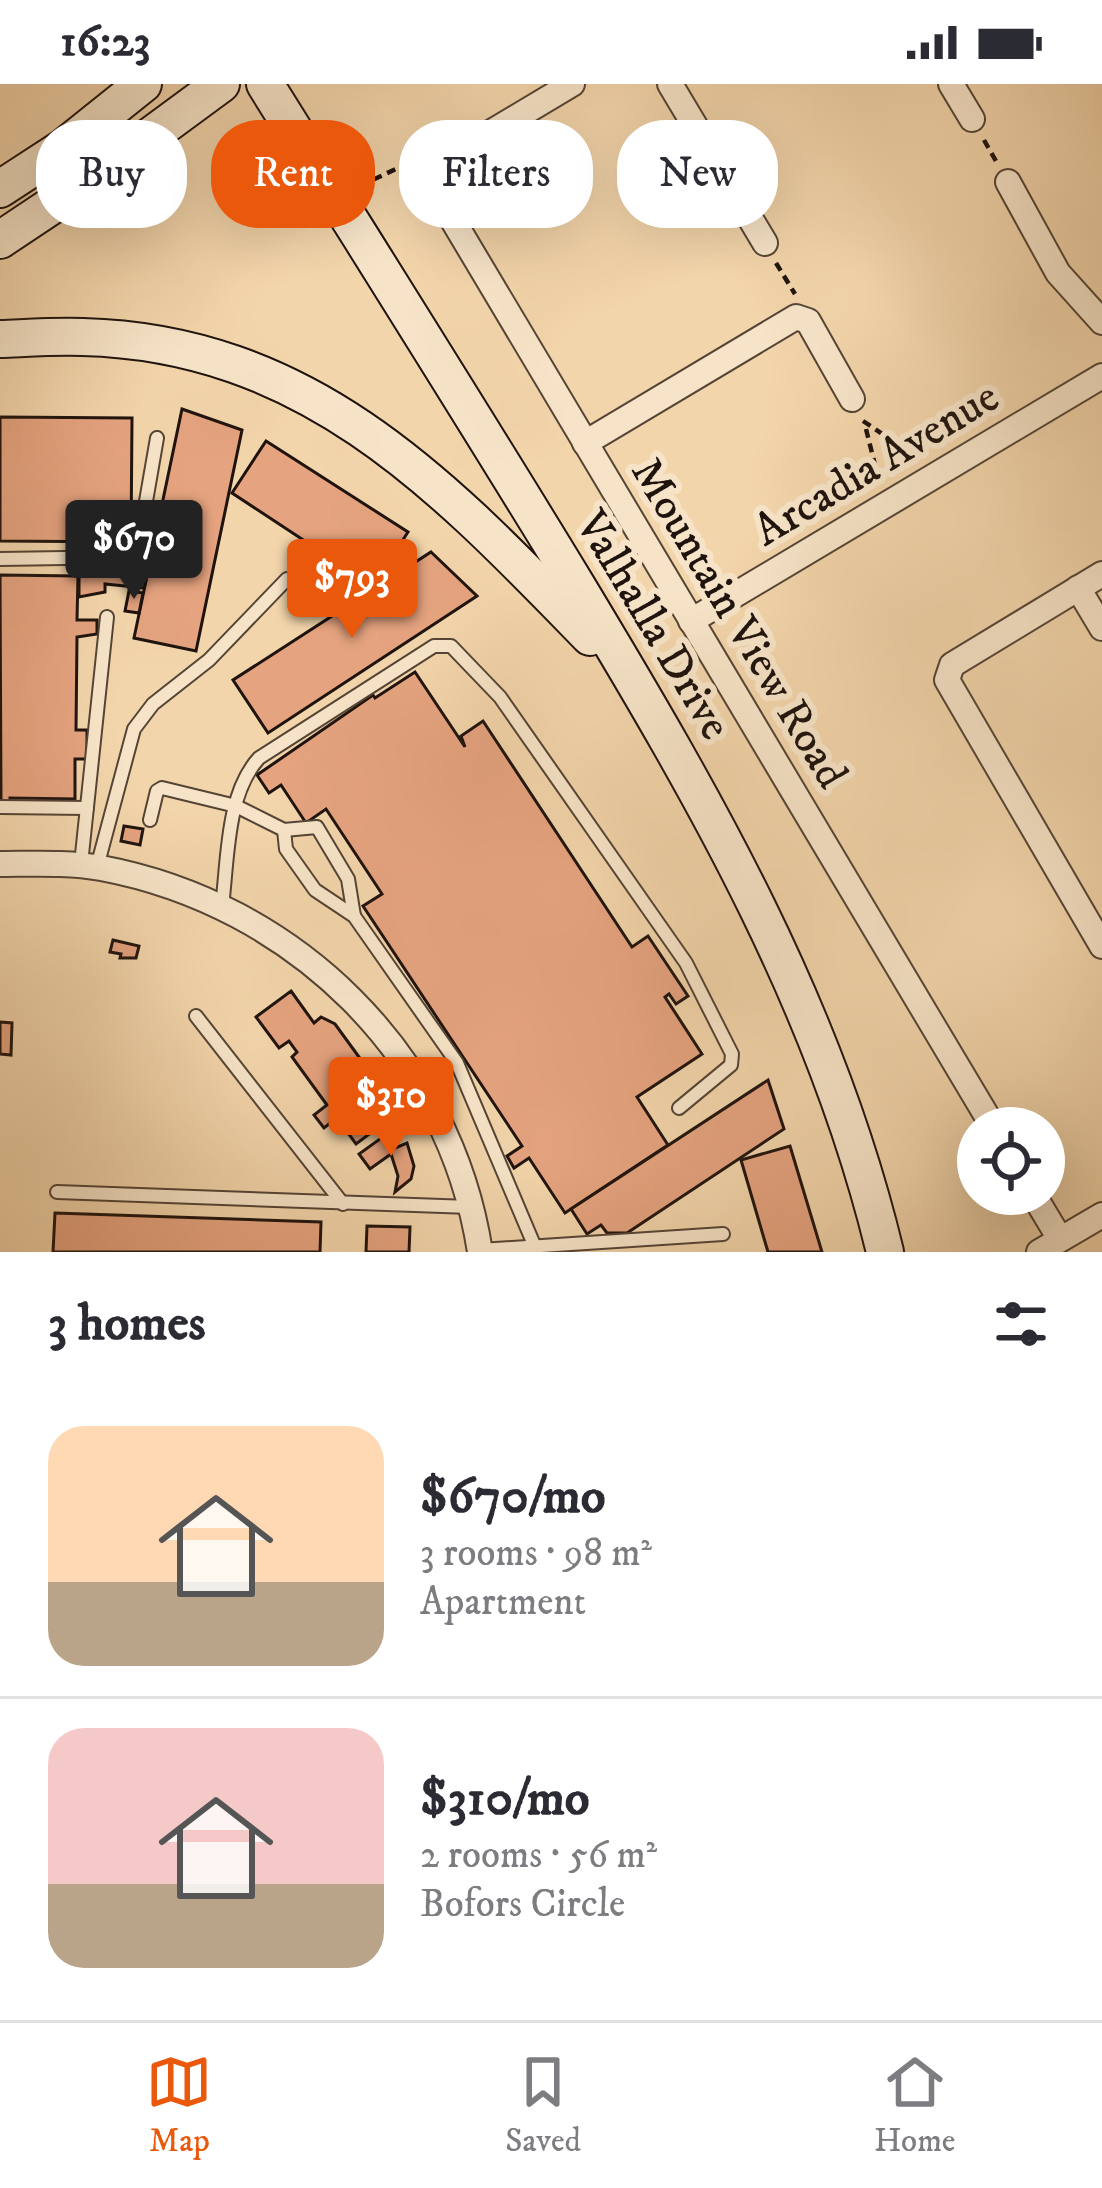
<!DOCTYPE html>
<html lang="en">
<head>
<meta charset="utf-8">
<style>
  :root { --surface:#fff; --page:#f2f2f3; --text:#2b2b33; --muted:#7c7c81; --line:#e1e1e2; --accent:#ea580c }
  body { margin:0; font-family:"IM FELL DW Pica",serif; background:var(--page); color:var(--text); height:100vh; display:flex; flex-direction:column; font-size:45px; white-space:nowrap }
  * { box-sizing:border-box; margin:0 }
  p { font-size:39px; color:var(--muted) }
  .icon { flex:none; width:66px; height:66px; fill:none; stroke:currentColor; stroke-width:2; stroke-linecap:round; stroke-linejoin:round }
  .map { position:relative; height:1168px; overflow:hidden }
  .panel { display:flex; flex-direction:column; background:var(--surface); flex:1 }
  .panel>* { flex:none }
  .guide { position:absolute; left:36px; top:36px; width:1032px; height:108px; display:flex; gap:24px }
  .buttons { position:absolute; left:957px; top:1023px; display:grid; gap:24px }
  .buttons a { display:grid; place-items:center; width:108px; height:108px; border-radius:50%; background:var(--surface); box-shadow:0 12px 48px #0002; font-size:60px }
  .price { position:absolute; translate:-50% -102px; padding:0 27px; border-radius:12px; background:var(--accent); color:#fff; font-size:39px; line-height:78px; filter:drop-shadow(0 3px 6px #0008) }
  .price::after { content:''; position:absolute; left:50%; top:72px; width:36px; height:27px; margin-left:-18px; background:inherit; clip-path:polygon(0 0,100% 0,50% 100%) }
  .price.active { background:#222; color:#fff }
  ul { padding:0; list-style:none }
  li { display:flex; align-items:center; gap:36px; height:300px; padding:0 48px }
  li+li { border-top:3px solid var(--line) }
  li span { display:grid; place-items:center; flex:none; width:336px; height:240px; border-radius:36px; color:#555 }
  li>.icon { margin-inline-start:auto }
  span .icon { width:144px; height:144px; fill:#fffc; stroke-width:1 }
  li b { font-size:51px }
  h2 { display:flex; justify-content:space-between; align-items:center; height:144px; padding:0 48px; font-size:51px }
  .tag { padding:0 42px; border-radius:48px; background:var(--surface); box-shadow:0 12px 48px #0002; font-size:42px; line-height:108px }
  .tag.active { background:var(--accent); color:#fff }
  .status { display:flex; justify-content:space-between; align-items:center; height:84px; padding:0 60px; background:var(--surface); direction:ltr }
  .status svg { height:33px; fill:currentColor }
  .menu { display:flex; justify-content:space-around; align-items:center; height:168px; border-top:3px solid var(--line); background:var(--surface); font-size:33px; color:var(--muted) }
  .menu a { display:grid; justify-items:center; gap:6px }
  .menu .active { color:var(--accent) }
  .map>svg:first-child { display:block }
</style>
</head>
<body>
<div class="status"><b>16:23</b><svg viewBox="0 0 49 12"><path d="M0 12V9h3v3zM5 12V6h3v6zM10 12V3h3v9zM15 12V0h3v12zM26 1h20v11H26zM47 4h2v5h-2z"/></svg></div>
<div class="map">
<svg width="1102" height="1168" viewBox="0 0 1102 1168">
  <rect width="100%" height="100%" fill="#f3d5ab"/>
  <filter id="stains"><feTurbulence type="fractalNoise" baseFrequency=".00167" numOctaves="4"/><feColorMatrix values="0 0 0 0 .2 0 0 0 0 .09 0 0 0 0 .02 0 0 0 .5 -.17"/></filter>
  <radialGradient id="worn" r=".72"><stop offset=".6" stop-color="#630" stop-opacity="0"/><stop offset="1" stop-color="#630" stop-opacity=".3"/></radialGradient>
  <g fill="#e5a37f" stroke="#1f130e" stroke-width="3">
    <polygon points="182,325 242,346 196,567 134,554"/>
    <polygon points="0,333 132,334 131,458 0,457"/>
    <polygon points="266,357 408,448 373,502 232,409"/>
    <polygon points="431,468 477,512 268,649 233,596"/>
    <polygon points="0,491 78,492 77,536 97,536 97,550 77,553 76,646 87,646 87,675 75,675 75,715 10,714 10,720 1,720"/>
    <polygon points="87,491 147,492 144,504 105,500 105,508 79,513 79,493"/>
    <polygon points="129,507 143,509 139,529 125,527"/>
    <polygon points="415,588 465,663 461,652 483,637 632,863 648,852 688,912 676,920 669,910 665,913 702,970 637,1013 668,1061 565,1129 529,1074 514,1084 507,1072 522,1062 363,822 382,810 326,725 306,739 281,701 269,709 257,691 373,611 375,614"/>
    <polygon points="124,742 143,745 140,761 121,757"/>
    <polygon points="113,856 139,862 136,874 120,874 121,870 110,868"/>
    <polygon points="291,907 314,939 321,933 335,940 399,1028 356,1060 337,1034 324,1044 314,1031 327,1021 292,973 297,968 289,957 279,964 256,933"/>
    <polygon points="0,938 12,939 11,971 0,970"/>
    <polygon points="768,996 784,1045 627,1149 607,1149 601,1141 587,1150 571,1125"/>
    <polygon points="384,1052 393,1065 407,1059 414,1082 411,1095 395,1108 398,1092 391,1070 370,1085 359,1070"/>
    <polygon points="790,1062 822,1168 768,1168 741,1076"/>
    <polygon points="55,1129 321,1138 320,1168 53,1168"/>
    <polygon points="367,1142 410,1143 409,1168 366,1168"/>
  </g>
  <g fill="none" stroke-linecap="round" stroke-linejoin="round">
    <g stroke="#544435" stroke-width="16">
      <g id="service">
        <polyline points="0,475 129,473 137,469 157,354"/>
        <polyline points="0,723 87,724"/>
        <polyline points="150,736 157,707 162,704 236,722 284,746 317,743 348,795 354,832"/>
        <polyline points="284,746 286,765 315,806 354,832 457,979 535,1163"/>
        <polyline points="81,780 107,533"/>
        <polyline points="97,783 134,645 153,620 209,576 287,495"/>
        <path d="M222 822C228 776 226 710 259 674L434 562H451L500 613 686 879 732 970 731 981 679 1024"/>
        <polyline points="196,932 343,1120"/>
        <polyline points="57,1108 470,1123"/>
        <polyline points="480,1166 723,1150"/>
      </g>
    </g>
    <g stroke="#544435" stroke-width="28">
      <g id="minor">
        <polyline points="572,0 448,74 438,85 436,108 994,1044"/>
        <polyline points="670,0 765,159"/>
        <polyline points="951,0 972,35"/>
        <polyline points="1008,98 1058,189 1102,238"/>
        <polyline points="585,359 796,233 808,237 852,315"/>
        <polyline points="1102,490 952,581 947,596 1102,862"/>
        <polyline points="1078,504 1102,544"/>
        <polyline points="691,537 1102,292"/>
        <path d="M0 780C33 780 68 778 101 784 294 820 450 971 480 1168"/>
        <polyline points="1033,1110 1060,1155"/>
        <polyline points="1039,1168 1102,1131"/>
      </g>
    </g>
    <g stroke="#1f130e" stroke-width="40">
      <g id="secondary">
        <path d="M265 0C369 167 475 334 577 502 706 716 826 923 885 1168"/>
        <polyline points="0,105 63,64 143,0"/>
        <polyline points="0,156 96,92 221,0"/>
        <path d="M0 255C27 254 55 252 83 253 310 259 444 403 590 553"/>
      </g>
    </g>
    <g stroke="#1f130e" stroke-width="4.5" stroke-dasharray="9 6" stroke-linecap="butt">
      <polyline points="984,56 996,77"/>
      <polyline points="360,102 421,73"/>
      <polyline points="776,179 795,210"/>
      <polyline points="863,337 908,367 913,378"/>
      <polyline points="866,345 879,397"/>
    </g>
    <use href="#service" stroke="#f7e4c8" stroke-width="12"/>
    <use href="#minor" stroke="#f7e4c8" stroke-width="24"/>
    <use href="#secondary" stroke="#f7e4c8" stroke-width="36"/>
  </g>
  <g text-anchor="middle" stroke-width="12" stroke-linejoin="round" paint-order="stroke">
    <g font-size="45" fill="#1f130e" stroke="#f7e4c8">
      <text transform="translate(875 378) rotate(-31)" y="16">Arcadia Avenue</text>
      <text transform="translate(741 538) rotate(59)" y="16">Mountain View Road</text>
      <text transform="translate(655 540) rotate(59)" y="16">Valhalla Drive</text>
    </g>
  </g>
  <rect width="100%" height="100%" filter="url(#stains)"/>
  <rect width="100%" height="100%" fill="url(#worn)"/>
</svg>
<div class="buttons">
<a><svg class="icon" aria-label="locate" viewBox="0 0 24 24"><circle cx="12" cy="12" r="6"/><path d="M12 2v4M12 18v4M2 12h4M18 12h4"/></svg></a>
</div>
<b class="price active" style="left:134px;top:518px">$670</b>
<b class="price" style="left:352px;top:557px">$793</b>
<b class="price" style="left:391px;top:1075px">$310</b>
<div class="guide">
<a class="tag">Buy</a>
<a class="tag active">Rent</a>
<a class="tag">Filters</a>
<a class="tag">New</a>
</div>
</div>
<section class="panel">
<h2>3 homes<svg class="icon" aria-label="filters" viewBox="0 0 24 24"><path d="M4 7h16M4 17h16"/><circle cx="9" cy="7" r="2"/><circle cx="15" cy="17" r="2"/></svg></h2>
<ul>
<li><span style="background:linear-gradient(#ffd9b3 65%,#b9a48a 0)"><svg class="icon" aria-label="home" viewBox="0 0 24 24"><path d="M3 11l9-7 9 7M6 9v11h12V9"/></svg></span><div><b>$670/mo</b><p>3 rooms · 98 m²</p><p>Apartment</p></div></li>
<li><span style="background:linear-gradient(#f6c9c9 65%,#b9a48a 0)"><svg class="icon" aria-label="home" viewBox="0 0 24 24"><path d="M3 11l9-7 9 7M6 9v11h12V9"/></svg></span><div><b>$310/mo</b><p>2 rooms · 56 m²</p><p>Bofors Circle</p></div></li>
</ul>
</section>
<nav class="menu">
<a class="active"><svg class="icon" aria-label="map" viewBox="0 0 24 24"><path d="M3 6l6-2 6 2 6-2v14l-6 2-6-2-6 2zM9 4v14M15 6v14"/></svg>Map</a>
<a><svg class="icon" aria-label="saved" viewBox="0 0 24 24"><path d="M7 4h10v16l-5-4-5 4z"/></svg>Saved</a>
<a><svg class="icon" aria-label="home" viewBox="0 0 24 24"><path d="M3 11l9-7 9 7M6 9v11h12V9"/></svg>Home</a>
</nav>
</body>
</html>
